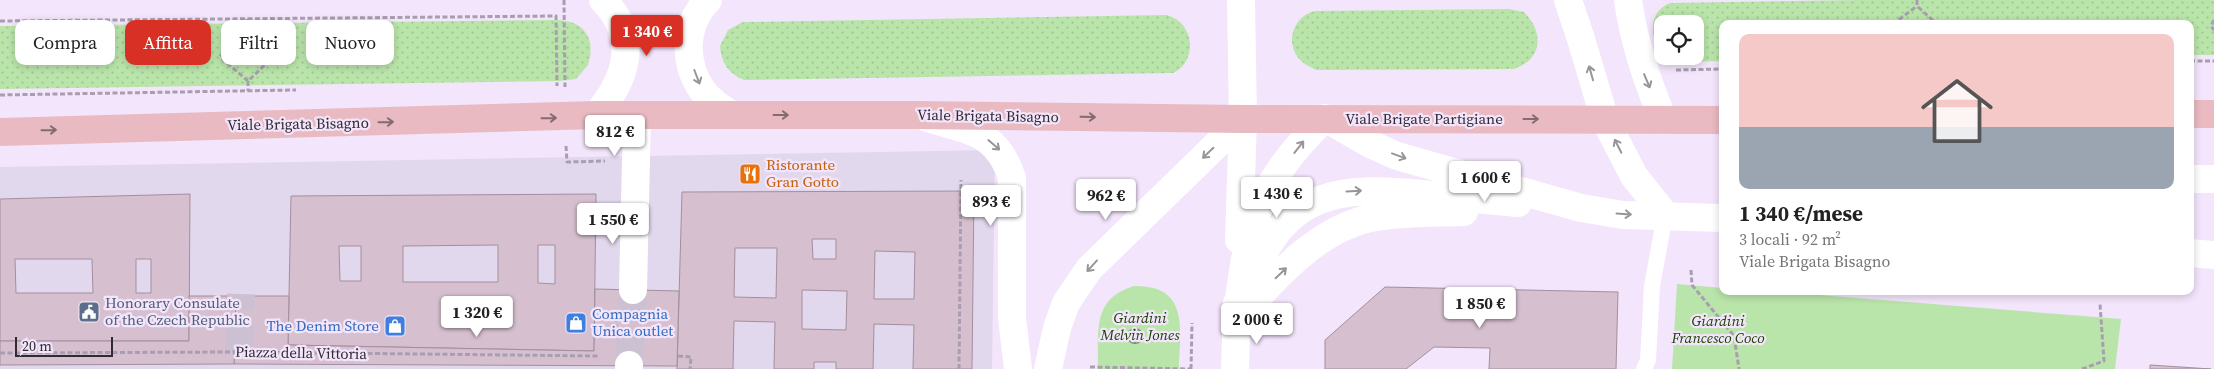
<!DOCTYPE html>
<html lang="it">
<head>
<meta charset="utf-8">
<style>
  :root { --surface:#fff; --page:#f2f2f2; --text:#222; --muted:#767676; --accent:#d93025 }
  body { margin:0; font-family:"Source Serif 4",serif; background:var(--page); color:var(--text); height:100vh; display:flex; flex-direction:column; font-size:19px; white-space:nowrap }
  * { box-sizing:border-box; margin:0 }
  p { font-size:16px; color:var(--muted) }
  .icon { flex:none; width:28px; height:28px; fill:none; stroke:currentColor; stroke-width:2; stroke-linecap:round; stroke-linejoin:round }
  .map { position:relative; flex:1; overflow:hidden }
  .details { position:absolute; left:1719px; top:20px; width:475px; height:275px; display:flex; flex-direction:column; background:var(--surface); border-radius:10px; box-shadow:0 2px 8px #0003 }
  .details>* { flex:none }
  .hud { position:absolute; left:15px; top:20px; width:475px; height:45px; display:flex; gap:10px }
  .fabs { position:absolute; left:1654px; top:15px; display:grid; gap:10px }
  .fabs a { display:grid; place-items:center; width:50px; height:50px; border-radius:10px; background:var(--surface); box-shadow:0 2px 8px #0003; font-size:25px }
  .scale { position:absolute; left:15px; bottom:12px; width:98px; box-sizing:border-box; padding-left:5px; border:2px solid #302b33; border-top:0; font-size:14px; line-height:18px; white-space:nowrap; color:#302b33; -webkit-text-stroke:4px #f3e5fb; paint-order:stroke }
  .price { position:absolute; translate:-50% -42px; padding:0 11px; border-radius:5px; background:#fff; color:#222; font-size:16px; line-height:32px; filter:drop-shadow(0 1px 2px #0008) }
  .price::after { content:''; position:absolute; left:50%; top:30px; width:15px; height:11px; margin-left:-8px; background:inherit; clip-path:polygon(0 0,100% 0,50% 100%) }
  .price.active { background:var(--accent); color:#fff }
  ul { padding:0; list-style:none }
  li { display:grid; align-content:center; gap:10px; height:265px; padding:0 20px }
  li span { display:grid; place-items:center; height:155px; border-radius:10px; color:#555 }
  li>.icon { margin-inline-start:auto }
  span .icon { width:90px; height:90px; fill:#fffc; stroke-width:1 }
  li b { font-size:21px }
  .pill { padding:0 18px; border-radius:10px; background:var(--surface); box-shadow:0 2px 8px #0003; font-size:18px; line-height:45px }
  .pill.active { background:var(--accent); color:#fff }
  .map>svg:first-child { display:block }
</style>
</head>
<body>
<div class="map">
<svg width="2214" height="369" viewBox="0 0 2214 369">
  <defs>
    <pattern id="garden-dots" width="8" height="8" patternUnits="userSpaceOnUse" patternTransform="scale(1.25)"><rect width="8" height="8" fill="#bae5aa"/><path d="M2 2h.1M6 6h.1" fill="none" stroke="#a0c593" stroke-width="1.8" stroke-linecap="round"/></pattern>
  </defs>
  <rect width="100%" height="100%" fill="#f3e5fb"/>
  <polygon fill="#e2d8ed" points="995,150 992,369 0,369 0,167"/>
  <g fill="#bae5aa">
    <polygon points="1677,284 1722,288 1722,291 1770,291 2121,319 2115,369 1672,369"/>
    <path d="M1134 286C1190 285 1180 330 1179 369H1098C1099 332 1091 299 1134 286Z"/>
  </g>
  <g fill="url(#garden-dots)">
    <path d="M1859 0H2214V55H2190V24H1722V61L1672 62 1663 56H1695V24H1662V56C1650 39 1647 12 1670 3Z"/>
    <path d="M1509 9 1524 12C1544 32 1543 59 1514 69L1316 70C1309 66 1301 63 1297 56 1285 39 1296 14 1316 11Z"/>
    <path d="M1166 15C1194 21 1199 61 1173 73L744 80C729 74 721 63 720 46L728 30 743 22Z"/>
    <path d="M559 20C585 22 596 39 588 65L576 79 560 81 0 89V26Z"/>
  </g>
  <g fill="#d6c0cf" stroke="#a38e9c" fill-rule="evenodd">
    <path d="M974 191 972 369H913L914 325 874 324 873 369H836V362H814V369H774L775 322 734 321 733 369H677L682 192ZM812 239H836V259H813ZM735 248H777L776 298 734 297ZM875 251 915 252 914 299H874ZM802 290 847 291 846 330 802 329Z"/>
    <path d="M190 194 189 341H0V199ZM15 259H92L93 293H16ZM136 259H151V293H136Z"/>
    <path d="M596 194 594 351 288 345 291 196ZM498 245V282H403V246ZM538 245H555V284L538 283ZM339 246H361V281H340Z"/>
    <polygon points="1385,287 1618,292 1616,369 1489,369 1490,348 1434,347 1406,369 1325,369 1325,340"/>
    <polygon points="595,289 679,291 677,366 234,364 236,296 289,296 288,345 594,351"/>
    <polygon points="189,296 236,296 234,364 0,365 0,341 189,341"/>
    <polygon points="2150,365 2211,369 2150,369"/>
  </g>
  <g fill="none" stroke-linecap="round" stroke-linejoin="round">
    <g stroke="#ccc0d3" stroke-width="28" stroke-dasharray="28 14" stroke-linecap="butt">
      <polyline points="239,352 241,294"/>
      <polyline points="629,365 633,290"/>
    </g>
    <g stroke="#a99eaf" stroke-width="3" stroke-dasharray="5 2.5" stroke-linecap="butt">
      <polyline points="564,0 565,87"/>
      <polyline points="1917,0 1917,6 1937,24"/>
      <polyline points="247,19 248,32 271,53 272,58 248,81 220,57 227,47 248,32"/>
      <polyline points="2214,20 2211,26 2214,30"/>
      <polyline points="0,21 556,16 557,86"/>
      <polyline points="1893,24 1917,6"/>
      <polyline points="2190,61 2214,61"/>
      <polyline points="1676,70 1722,69"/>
      <polyline points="248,81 248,91"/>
      <polyline points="0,95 296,90"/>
      <polyline points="566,146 567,162 605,161"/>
      <polyline points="1691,270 1692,285 1734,336 1739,369"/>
      <polyline points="616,337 616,316"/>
      <polyline points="0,353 235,352 599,356"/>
      <polyline points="678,356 691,357 690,369"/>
      <polyline points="1090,367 1191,369"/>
      <polyline points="959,369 961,180"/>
      <polyline points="1191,369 1192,323"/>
      <polyline points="2082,369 2104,361 2100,304"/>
    </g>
    <polyline stroke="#fff" stroke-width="16" points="1644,369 1648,360 1652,286 1665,215"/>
    <g stroke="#fff" stroke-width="28">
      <path d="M1628 0C1634 43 1647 80 1663 120"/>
      <polyline points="2190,179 2214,179"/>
      <polyline points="633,290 637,115"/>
      <polyline points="629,369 629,365"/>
    </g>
    <g stroke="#fff" stroke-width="28">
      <path d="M708 0C684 24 683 62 702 90 710 101 721 108 732 115"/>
      <polyline points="1568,0 1581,39 1605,120 1634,176 1665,215"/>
      <path d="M596 115C627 79 640 38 603 0"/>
      <path d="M927 118C969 131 997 131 1012 178V318L1018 369"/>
      <polyline points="1239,240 1243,119 1241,0"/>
      <polyline points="2190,253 2214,255"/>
      <path d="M1252 278C1286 191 1339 186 1422 194 1454 197 1486 200 1518 203"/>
      <path d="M1245 311C1280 272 1322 226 1376 217 1405 212 1435 213 1464 212"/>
      <path d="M1236 321C1241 287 1244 252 1255 219 1267 181 1297 145 1325 118L1370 144 1397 156 1581 208 1623 215 1722 218"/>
      <polyline points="1048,369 1057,328 1066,303 1089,269 1243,119"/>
      <polyline points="1235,369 1237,303"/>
    </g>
    <g stroke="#e9bac1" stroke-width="28">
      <polyline points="2190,114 2214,114"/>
      <polyline points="0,132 596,115 916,115 1243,119 1722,120"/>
    </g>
  </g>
  <circle fill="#7b8c71" cx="1135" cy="336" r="8"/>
  <defs><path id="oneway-shaft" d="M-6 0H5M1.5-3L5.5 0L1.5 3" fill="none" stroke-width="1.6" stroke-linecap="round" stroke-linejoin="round" transform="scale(1.25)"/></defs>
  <g stroke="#989599">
    <use href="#oneway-shaft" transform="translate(1591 73) rotate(-106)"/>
    <use href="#oneway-shaft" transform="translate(697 77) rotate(69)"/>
    <use href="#oneway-shaft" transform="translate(1647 81) rotate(67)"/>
    <use href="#oneway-shaft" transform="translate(994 145) rotate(41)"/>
    <use href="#oneway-shaft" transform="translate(1618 146) rotate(-117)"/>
    <use href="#oneway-shaft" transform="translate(1299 147) rotate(-52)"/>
    <use href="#oneway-shaft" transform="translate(1208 153) rotate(136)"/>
    <use href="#oneway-shaft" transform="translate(1399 156) rotate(20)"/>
    <use href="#oneway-shaft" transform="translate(1354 191) rotate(-3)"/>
    <use href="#oneway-shaft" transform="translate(1624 214) rotate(4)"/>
    <use href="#oneway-shaft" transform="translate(1092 266) rotate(132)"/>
    <use href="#oneway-shaft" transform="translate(1281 273) rotate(-44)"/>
  </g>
  <g stroke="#836b73">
    <use href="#oneway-shaft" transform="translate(781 115)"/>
    <use href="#oneway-shaft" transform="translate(1088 117) rotate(1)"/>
    <use href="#oneway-shaft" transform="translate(549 118) rotate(-1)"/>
    <use href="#oneway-shaft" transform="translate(1531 119)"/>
    <use href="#oneway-shaft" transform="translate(386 122) rotate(-1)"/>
    <use href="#oneway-shaft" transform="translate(49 130) rotate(-1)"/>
  </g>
  <defs>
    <g id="restaurant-square" transform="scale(1.125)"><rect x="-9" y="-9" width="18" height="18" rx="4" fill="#e8710a" stroke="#f3e5fb"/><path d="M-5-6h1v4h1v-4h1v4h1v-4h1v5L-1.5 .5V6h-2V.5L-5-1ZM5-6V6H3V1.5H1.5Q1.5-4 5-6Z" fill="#fff"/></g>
    <g id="civic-square" transform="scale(1.125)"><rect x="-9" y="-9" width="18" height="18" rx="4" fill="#5c6f8a" stroke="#f3e5fb"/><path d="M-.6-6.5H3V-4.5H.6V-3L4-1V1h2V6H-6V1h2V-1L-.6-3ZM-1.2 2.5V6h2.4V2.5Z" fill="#fff"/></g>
    <g id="shop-square" transform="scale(1.125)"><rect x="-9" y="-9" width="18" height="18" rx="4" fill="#3f7fe0" stroke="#f3e5fb"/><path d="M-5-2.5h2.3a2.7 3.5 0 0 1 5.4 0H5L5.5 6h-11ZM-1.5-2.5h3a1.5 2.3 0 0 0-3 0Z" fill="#fff"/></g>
  </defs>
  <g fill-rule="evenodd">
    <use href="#restaurant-square" x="750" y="174"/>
    <use href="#civic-square" x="89" y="312"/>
    <use href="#shop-square" x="576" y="323"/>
    <use href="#shop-square" x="395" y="326"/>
  </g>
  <g text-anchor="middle" stroke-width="4.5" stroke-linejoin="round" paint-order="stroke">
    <g font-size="15" fill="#302b33" stroke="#f3e5fb">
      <text transform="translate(988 116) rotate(1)" y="5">Viale Brigata Bisagno</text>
      <text x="1424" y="124">Viale Brigate Partigiane</text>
      <text transform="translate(298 124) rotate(-1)" y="5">Viale Brigata Bisagno</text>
      <text transform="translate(301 353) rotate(1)" y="5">Piazza della Vittoria</text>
    </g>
    <g font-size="15" fill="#c56008" stroke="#f3e5fb" text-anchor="start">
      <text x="766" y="170">Ristorante<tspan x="766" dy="17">Gran Gotto</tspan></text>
    </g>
    <g font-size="15" fill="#4e5e75" stroke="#f3e5fb" text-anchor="start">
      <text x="105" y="308">Honorary Consulate<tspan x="105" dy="17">of the Czech Republic</tspan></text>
    </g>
    <g font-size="15" fill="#366cbe" stroke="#f3e5fb" text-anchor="start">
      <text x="592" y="319">Compagnia<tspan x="592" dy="17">Unica outlet</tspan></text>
      <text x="379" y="331" text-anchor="end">The Denim Store</text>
    </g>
    <g font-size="15" font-style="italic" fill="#184300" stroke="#f3e5fb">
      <text x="1140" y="323">Giardini<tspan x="1140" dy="17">Melvin Jones</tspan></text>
      <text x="1718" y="326">Giardini<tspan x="1718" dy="17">Francesco Coco</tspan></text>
    </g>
  </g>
</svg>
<div class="fabs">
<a><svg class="icon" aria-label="locate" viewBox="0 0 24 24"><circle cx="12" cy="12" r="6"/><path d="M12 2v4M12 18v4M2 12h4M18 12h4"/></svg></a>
</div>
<div class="scale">20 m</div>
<b class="price active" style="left:647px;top:57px">1 340 €</b>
<b class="price" style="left:615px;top:157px">812 €</b>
<b class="price" style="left:1485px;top:203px">1 600 €</b>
<b class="price" style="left:1277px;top:219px">1 430 €</b>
<b class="price" style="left:1106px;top:221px">962 €</b>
<b class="price" style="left:991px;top:227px">893 €</b>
<b class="price" style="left:613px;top:245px">1 550 €</b>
<b class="price" style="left:1480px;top:329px">1 850 €</b>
<b class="price" style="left:477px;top:338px">1 320 €</b>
<b class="price" style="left:1257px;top:345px">2 000 €</b>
<div class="hud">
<a class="pill">Compra</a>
<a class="pill active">Affitta</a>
<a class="pill">Filtri</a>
<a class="pill">Nuovo</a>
</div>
<section class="details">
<ul>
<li><span style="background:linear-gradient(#f6c9c9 60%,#9aa5b1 0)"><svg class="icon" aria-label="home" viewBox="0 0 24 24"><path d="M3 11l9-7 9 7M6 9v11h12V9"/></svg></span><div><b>1 340 €/mese</b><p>3 locali · 92 m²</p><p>Viale Brigata Bisagno</p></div></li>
</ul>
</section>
</div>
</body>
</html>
